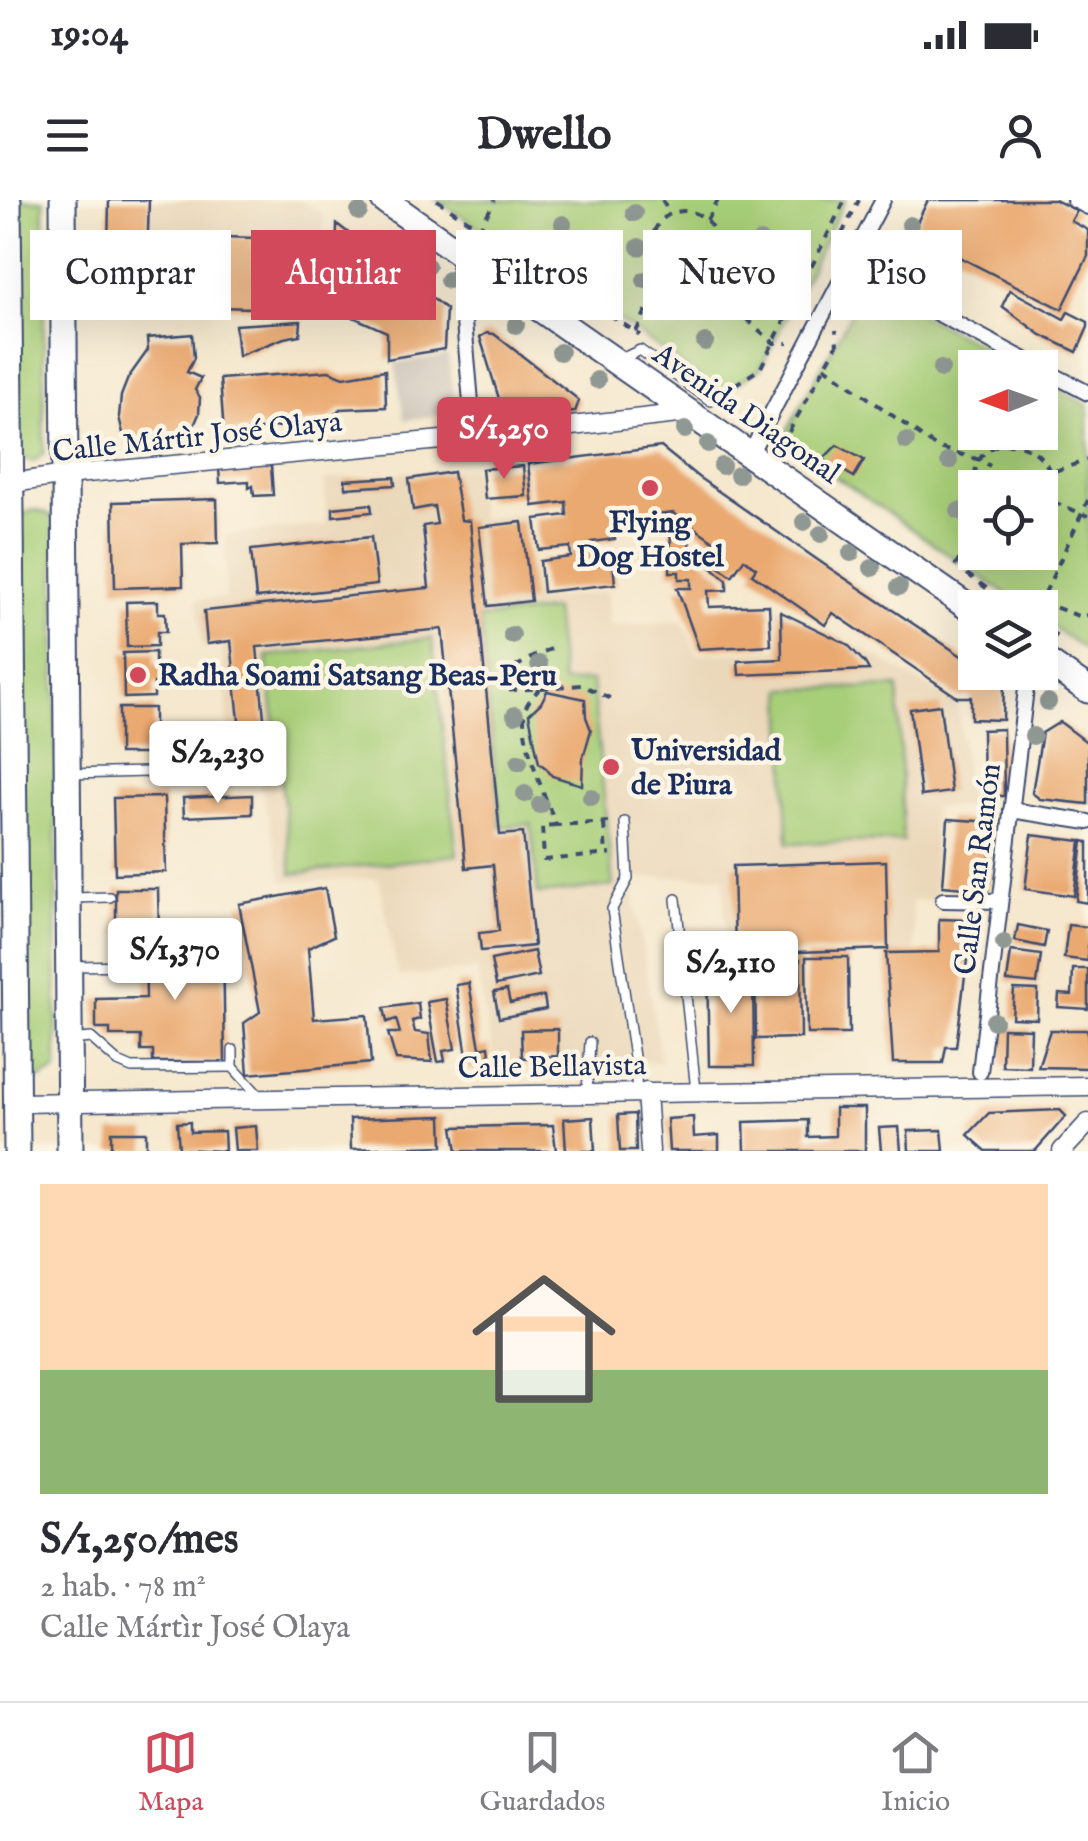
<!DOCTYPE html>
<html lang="es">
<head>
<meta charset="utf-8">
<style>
  :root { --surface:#fff; --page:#f2f2f3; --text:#2b2b33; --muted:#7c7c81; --line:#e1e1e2; --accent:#d1495b }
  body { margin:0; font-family:"IM FELL English",serif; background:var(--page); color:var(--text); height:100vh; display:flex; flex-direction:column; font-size:38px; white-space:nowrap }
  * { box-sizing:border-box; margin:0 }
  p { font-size:32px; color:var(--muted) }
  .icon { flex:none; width:55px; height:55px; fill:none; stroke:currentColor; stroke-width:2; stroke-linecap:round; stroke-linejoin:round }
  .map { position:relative; height:951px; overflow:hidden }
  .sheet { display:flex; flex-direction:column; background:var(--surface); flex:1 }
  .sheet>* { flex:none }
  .top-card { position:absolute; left:30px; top:30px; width:1030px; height:90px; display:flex; gap:20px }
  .needle { width:65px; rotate:269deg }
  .buttons { position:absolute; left:958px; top:150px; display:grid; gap:20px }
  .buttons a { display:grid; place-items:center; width:100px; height:100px; border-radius:0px; background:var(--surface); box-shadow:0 10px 40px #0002; font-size:50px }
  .price { position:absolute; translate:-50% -85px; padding:0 22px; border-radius:10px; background:#fff; color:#222; font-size:32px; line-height:65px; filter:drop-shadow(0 2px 5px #0008) }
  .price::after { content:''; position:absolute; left:50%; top:60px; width:30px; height:22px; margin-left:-15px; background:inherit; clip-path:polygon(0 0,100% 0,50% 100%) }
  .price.active { background:var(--accent); color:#fff }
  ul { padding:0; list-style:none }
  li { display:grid; align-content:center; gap:20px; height:530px; padding:0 40px }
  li+li { border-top:2px solid var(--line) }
  li span { display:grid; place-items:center; height:310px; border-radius:0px; color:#555 }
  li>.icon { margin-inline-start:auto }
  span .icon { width:180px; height:180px; fill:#fffc; stroke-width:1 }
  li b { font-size:42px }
  .chip { padding:0 35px; border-radius:0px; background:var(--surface); box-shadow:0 10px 40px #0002; font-size:35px; line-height:90px }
  .chip.active { background:var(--accent); color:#fff }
  .status { display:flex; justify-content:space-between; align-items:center; height:70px; padding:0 50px; background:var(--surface); direction:ltr }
  .status svg { height:28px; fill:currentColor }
  header { display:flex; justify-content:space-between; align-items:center; height:130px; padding:0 40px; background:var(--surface); font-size:45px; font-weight:800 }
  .dock { display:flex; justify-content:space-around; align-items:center; height:140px; border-top:2px solid var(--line); background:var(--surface); font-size:28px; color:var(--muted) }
  .dock a { display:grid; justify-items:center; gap:5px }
  .dock .active { color:var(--accent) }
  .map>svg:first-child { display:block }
</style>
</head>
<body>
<div class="status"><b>19:04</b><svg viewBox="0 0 49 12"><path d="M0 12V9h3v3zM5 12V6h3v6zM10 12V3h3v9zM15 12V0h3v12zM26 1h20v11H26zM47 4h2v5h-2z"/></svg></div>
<header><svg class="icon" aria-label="menu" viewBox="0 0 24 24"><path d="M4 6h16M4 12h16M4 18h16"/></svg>Dwello<svg class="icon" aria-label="person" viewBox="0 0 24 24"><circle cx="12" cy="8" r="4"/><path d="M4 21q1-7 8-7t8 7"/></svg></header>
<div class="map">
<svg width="1088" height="951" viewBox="0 0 1088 951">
  <rect width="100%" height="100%" fill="#fcf5e5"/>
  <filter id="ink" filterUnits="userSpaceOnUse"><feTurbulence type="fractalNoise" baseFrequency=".01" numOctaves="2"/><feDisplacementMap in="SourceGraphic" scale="20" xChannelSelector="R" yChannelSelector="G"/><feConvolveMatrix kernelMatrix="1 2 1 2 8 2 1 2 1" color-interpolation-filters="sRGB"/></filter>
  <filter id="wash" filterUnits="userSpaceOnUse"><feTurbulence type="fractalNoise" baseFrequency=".0048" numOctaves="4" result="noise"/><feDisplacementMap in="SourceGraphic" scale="40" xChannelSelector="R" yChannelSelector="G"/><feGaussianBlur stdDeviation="2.25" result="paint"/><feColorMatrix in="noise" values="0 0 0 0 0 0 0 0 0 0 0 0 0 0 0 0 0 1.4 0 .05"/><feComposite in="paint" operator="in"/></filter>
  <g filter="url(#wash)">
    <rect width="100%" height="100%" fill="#f5e8ce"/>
    <g fill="#ebd8ba">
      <polygon points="109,0 301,0 323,15 323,40 223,37 220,102 107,99"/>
      <polygon points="473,267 479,319 523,315 537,400 606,392 610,427 682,421 697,454 778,450 777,408 848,441 957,503 969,607 932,607 936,700 912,701 915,751 726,759 724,676 631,678 661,861 496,867 477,770 398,776 379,678 283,682 257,566 231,567 223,447 202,448 197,400 226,398 225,335 326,325 324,280"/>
    </g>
    <polygon fill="#cbc3b8" points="448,156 456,213 404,220 395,163"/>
    <g fill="#a7ce78" stroke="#617e6b" stroke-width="2.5" fill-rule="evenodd">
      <polygon points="17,0 44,0 44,253 33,262 17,255"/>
      <polygon points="437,0 845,0 760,169 721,193 636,132"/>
      <path d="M871 88 1022 167 975 168V232H1040V178L1088 206V452L1040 418V408L1025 407 782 240 863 91ZM975 288H1040V352H975Z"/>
      <polygon points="35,310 45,313 55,319 57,871 40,879 31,877 23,870 18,322 25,313"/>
      <polygon points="554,410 562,483 592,481 613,686 538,694 531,624 501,627 480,418"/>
      <polygon points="432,438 457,655 292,674 267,456"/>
      <polygon points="898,487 903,641 788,643 783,489"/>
    </g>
    <g id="blocks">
      <g fill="#eaa970">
        <polygon points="109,0 149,0 147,62 187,62 187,101 107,99"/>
        <polygon points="928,0 1055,0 1077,11 1071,21 1088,30 1088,56 1062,109 912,33"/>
        <polygon points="337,24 446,109 444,149 387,159 387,132 335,109"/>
        <polygon points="222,37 323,40 321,110 220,107"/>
        <polygon points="1010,90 1064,119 1068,112 1088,122 1088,127 1077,152 1041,135 1002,106"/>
        <polygon points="301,121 300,135 284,138 238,156 235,125"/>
        <polygon points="487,133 494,134 575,197 579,201 575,212 504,215 480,137"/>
        <polygon points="192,134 194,158 187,172 201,178 195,190 200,197 199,214 192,230 183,242 166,249 146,250 130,243 123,233 119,217 121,196 128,178 148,150 147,138"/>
        <polygon points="385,170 386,207 340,209 329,220 224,234 220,179 329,171 344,177"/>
        <polygon points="837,245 864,260 854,277 823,259"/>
        <polygon points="661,247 698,277 825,365 975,465 975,472 986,472 1004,484 1003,520 971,519 971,497 957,497 833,413 825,425 752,374 756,368 744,359 732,376 714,363 724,348 673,313 613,320 615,339 591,342 593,365 613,363 615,384 543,392 540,361 571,357 570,347 539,350 535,319 567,315 566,302 533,306 528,264"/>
        <polygon points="271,265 273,295 254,296 253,286 249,288 249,281 220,283 219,268"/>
        <polygon points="523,266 526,296 485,299 482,269"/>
        <polygon points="453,272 461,320 470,321 500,635 523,633 534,746 481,751 479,733 499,731 493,665 466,668 442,429 257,447 267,548 242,551 231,441 207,444 204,411 429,388 423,326 437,324 434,306 413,310 409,279"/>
        <polygon points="394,277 395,285 346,288 345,280"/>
        <polygon points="217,299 218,343 182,344 183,386 115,388 113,302"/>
        <polygon points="371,304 372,312 333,316 333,308"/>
        <polygon points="522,322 531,401 488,406 479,327"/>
        <polygon points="671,324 686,324 685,330 691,334 689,347 727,380 727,390 708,391 709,407 769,405 771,445 699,449 677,388 691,388 691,379 679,379 679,372 670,372"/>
        <polygon points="371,337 377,385 256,398 251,350"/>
        <polygon points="158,401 158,413 165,413 166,432 157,432 157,446 127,447 126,402"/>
        <polygon points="781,412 847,444 865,463 869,470 739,475 738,461 782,459"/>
        <polygon points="155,452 155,464 162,464 163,483 154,483 154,497 124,498 123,453"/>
        <polygon points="547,491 585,499 586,517 591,530 583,558 582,585 552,576 546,568 539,563 529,514 541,503"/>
        <polygon points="940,505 951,592 921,596 910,509"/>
        <rect x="119" y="508" width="35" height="46"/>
        <polygon points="1060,522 1088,543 1088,604 1040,599 1032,593 1042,533"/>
        <polygon points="1003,529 1004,596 983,596 982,530"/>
        <polygon points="252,595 252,614 184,617 183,598"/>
        <polygon points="164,597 166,672 115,674 113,598"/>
        <polygon points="948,619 993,622 988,690 943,686"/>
        <polygon points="1032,635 1081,641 1074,696 1025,689"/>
        <polygon points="1083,641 1088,642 1088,703 1076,701"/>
        <polygon points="886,661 888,749 735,754 733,666"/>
        <polygon points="325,688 334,736 308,748 314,819 367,815 371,863 248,874 244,823 260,812 239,704"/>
        <polygon points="116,689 158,689 159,733 116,734"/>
        <polygon points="939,719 972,720 956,847 946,847 943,863 893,863 886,753 939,752"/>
        <polygon points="1018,725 1047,731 1044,747 1015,741"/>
        <polygon points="1068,725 1088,727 1088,761 1064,758"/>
        <polygon points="223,739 225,862 153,862 153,851 141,851 141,836 110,836 110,829 96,829 96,799 146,798 145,740"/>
        <polygon points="534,751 539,776 496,785 491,760"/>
        <polygon points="1011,751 1041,755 1037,784 1007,781"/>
        <polygon points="806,757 848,757 849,834 807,834"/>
        <polygon points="800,759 801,838 756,839 755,760"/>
        <polygon points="707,766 753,766 754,866 709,866"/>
        <polygon points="1073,769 1088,769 1088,809 1058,807 1059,794 1072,795"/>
        <polygon points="469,783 480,848 489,846 492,871 469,869 456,785"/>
        <polygon points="1014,789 1038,790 1037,819 1012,818"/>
        <polygon points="507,790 510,803 544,796 546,809 499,818 494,792"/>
        <polygon points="446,799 455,849 443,851 445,861 438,862 427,802"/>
        <polygon points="418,803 420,819 412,821 415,832 429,834 432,862 396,860 388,833 400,833 396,819 387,822 384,808"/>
        <polygon points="1003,828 1031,829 1030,867 1002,866"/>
        <polygon points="558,829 558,856 522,858 521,830"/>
        <polygon points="1050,830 1088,830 1088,868 1038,867"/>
        <polygon points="835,908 865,908 865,951 745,951 744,922 808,920 808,937 835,936"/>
        <polygon points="1060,910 1066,916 1035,951 986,951 968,935 989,913"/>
        <polygon points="635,914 636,951 620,951 618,915"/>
        <polygon points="442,916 443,946 351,949 350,919"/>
        <polygon points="593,917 595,951 566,951 564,919"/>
        <polygon points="693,917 694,937 719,935 719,951 669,951 667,919"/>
        <polygon points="190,922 190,932 224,931 225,951 179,949 177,923"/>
        <polygon points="553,925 556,951 457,951 453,927"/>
        <polygon points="256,926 258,951 235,951 233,928"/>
        <polygon points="899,927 901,951 881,951 879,928"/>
        <polygon points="942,930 944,951 909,951 908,931"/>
        <rect x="111" y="932" width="35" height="19"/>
      </g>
    </g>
  </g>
  <g filter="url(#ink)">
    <use href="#blocks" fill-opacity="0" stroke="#3c4b6f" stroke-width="2.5"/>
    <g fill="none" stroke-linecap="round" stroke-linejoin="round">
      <g stroke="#3c4b6f" stroke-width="12">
        <g id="service">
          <polyline points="619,160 640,150 711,201"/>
          <polyline points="70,574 225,570"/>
          <polyline points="625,622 628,679 612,709 634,857 637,892"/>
          <polyline points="71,698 110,697"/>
          <polyline points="676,699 696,891"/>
          <polyline points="72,766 135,765"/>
          <polyline points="72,843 80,839 91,838 118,862 132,868 233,867"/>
          <polyline points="233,850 233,867 261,898"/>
          <polyline points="587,893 590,842"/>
        </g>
      </g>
      <g stroke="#3c4b6f" stroke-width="18">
        <g id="pedestrian">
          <polyline points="1074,0 1088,7"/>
          <polyline points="458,53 474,237"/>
          <polyline points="849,66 1040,168"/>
          <polyline points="1040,168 1088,193"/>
          <polyline points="750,254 883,0"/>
          <polyline points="1011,610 1088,622"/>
          <polyline points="943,700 1000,701"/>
          <polyline points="980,872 1028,472"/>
        </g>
      </g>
      <g stroke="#3c4b6f" stroke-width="21">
        <g id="minor">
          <polyline points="0,285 65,275 474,237 687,213"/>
          <polyline points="646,892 650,951"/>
          <polyline points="17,903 1088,886"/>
          <polyline points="1062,951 1088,923"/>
        </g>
      </g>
      <g stroke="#3c4b6f" stroke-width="29">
        <g id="secondary">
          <polyline points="8,0 17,951"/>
          <polyline points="63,0 70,951"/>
          <polyline points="384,0 975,412"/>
          <polyline points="1040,457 1088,490"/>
        </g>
      </g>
      <g stroke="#3c4b6f" stroke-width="4" stroke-dasharray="8 8" stroke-linecap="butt">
        <polyline points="437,0 640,135"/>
        <polyline points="662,0 670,14"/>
        <circle cx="684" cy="43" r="32"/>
        <polyline points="707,20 718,0"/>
        <polyline points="479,30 495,0"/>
        <polyline points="842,34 859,0"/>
        <polyline points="703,72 737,111 774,143 788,143"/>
        <polyline points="636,132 665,70"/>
        <polyline points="824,166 936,247 980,260 990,266"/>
        <polyline points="721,193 760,169 845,0"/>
        <polyline points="781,246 837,145 836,130"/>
        <polyline points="1040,276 1088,260"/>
        <path d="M975 292C964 208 1088 247 1040 310"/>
        <polyline points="1040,294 1048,300 1088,316"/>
        <polyline points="955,366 975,336"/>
        <polyline points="967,374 1014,408"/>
        <polyline points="1041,402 1081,417 1088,415"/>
        <polyline points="1038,408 1088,300"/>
        <polyline points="1040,425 1057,437"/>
        <polyline points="551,449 536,455 500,476 502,491 582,485 616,501"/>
        <path d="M540 488C536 493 528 501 526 507 516 531 547 601 556 625L611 622"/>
        <polyline points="604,624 606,655"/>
        <polyline points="556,625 542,626 544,660 611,654"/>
      </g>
      <use href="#service" stroke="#fff" stroke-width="9"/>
      <use href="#pedestrian" stroke="#fff" stroke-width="14"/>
      <use href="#minor" stroke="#fff" stroke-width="18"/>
      <use href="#secondary" stroke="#fff" stroke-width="25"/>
    </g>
    <g fill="#909894">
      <circle cx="359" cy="12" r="9"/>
      <circle cx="634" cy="13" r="9"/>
      <circle cx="563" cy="24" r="9"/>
      <circle cx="910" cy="25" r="9"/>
      <circle cx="760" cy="41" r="9"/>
      <circle cx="398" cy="44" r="9"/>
      <circle cx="639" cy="47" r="9"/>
      <circle cx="597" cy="55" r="9"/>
      <circle cx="427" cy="66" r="9"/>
      <circle cx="774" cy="70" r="9"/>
      <circle cx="448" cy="80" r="9"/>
      <circle cx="645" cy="80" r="9"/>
      <circle cx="754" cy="95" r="9"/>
      <circle cx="701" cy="100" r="9"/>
      <circle cx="474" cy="102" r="9"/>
      <circle cx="672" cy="113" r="9"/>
      <circle cx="516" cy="125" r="9"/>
      <circle cx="705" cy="142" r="9"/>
      <circle cx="560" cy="152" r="9"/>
      <circle cx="941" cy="169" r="9"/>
      <circle cx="597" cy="180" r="9"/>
      <circle cx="685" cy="230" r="9"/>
      <circle cx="906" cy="241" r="9"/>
      <circle cx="708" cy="244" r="9"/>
      <circle cx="949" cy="261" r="9"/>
      <circle cx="722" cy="266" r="9"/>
      <circle cx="738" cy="275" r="9"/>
      <circle cx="959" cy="311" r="9"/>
      <circle cx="804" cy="322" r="9"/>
      <circle cx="821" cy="334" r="9"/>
      <circle cx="851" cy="353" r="9"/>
      <circle cx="872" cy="368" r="9"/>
      <circle cx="899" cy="387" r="9"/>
      <circle cx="512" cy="435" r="9"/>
      <circle cx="539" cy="464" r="9"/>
      <circle cx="1048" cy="502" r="9"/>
      <circle cx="515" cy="515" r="9"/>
      <circle cx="1033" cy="536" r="9"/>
      <circle cx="519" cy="562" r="9"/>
      <circle cx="525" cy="594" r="9"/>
      <circle cx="591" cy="597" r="9"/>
      <circle cx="540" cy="605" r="9"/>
      <circle cx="1004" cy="743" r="9"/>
      <circle cx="994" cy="821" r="9"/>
    </g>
  </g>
  <g fill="#d1495b" stroke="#fcf5e5" stroke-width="4">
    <circle cx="650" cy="288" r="10"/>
    <circle cx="138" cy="475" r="10"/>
    <circle cx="611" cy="567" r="10"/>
  </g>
  <g text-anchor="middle" stroke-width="9" stroke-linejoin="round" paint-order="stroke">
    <g font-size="30" fill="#1b2f5e" stroke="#fcf5e5">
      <text transform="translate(747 213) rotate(35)" y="10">Avenida Diagonal</text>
      <text transform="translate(197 236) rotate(-6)" y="10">Calle Mártìr José Olaya</text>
      <text transform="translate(977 669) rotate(-83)" y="10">Calle San Ramón</text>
      <text transform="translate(552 866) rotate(-1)" y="10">Calle Bellavista</text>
    </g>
    <g font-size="30" font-weight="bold" fill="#1b2f5e" stroke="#fcf5e5" text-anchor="start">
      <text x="650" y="332" text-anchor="middle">Flying<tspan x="650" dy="34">Dog Hostel</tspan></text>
      <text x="158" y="485">Radha Soami Satsang Beas-Peru</text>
      <text x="631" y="560">Universidad<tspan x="631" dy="34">de Piura</tspan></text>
    </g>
  </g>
</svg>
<div class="buttons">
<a><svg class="needle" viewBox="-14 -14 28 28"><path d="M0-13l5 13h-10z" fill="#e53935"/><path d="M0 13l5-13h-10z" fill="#7c7c81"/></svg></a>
<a><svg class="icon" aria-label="locate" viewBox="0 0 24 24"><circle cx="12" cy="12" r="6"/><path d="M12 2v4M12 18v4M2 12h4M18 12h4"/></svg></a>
<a><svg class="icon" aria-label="layers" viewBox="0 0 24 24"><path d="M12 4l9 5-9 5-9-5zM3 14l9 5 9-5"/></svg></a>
</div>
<b class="price active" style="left:504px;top:282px">S/1,250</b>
<b class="price" style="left:218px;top:606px">S/2,230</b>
<b class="price" style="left:175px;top:803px">S/1,370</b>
<b class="price" style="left:731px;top:816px">S/2,110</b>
<div class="top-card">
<a class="chip">Comprar</a>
<a class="chip active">Alquilar</a>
<a class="chip">Filtros</a>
<a class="chip">Nuevo</a>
<a class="chip">Piso</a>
</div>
</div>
<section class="sheet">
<ul>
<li><span style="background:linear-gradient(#ffd9b3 60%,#8fb573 0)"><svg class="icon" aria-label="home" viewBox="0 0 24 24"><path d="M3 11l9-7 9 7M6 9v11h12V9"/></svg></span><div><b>S/1,250/mes</b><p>2 hab. · 78 m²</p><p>Calle Mártìr José Olaya</p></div></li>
</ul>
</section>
<nav class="dock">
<a class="active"><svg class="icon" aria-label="map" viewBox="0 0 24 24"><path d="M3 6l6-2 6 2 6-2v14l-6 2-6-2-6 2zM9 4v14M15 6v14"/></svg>Mapa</a>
<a><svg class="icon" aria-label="saved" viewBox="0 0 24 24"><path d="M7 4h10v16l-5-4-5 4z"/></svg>Guardados</a>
<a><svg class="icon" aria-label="home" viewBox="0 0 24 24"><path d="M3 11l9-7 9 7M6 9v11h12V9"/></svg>Inicio</a>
</nav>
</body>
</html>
